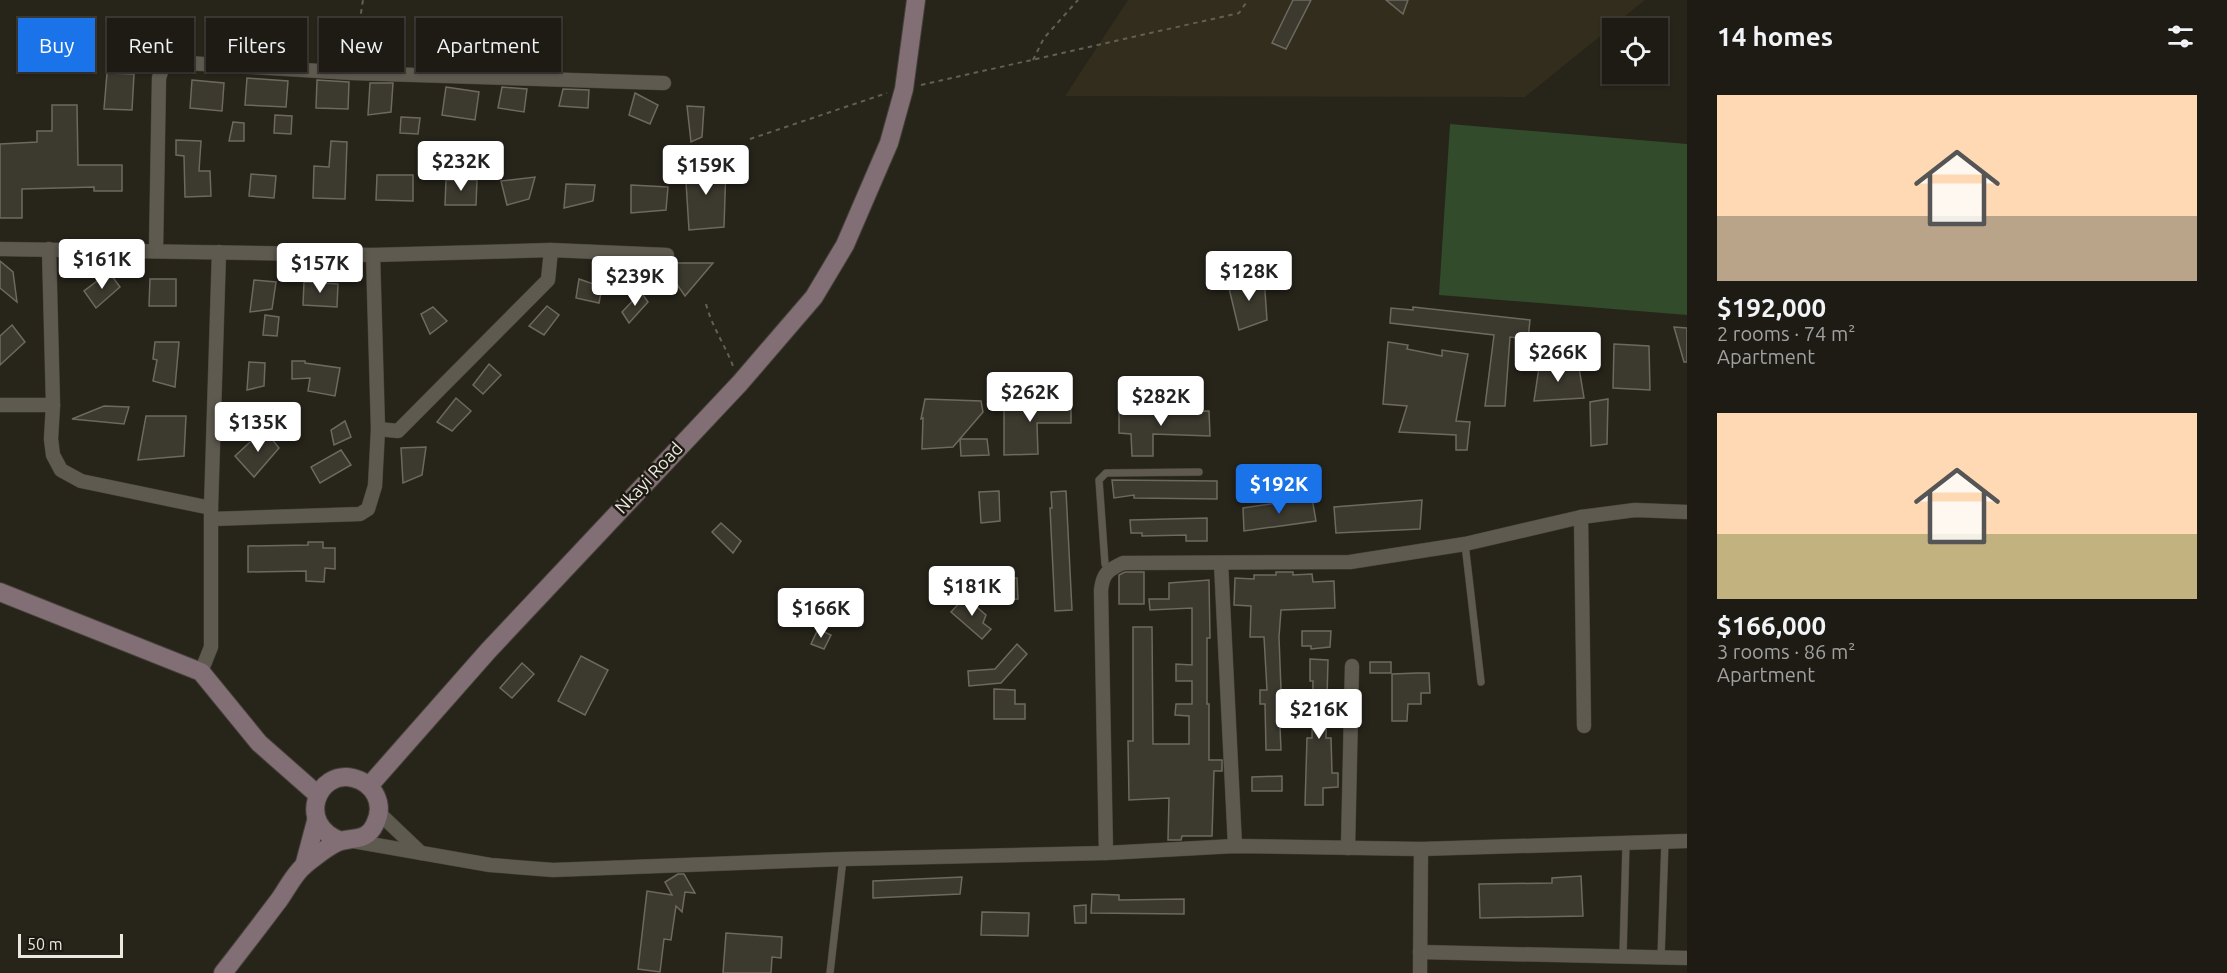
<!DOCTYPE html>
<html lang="en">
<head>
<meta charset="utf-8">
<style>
  :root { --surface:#1d1b14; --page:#25241d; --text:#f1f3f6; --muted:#a0a1a0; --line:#3b3934; --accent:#1a73e8 }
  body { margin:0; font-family:Ubuntu,sans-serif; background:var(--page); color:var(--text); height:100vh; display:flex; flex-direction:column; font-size:22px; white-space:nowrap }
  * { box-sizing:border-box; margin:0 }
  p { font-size:20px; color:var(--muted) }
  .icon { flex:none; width:33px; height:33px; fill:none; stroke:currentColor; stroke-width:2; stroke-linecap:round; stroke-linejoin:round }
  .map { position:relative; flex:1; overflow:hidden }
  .panel { display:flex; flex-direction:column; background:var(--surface); width:540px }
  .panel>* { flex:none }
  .banner { position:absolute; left:18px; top:18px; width:570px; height:54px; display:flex; gap:12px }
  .buttons { position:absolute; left:1602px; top:18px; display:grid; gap:12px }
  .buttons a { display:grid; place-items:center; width:66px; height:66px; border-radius:0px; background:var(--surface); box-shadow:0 2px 4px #0004,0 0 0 2px var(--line); font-size:30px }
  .scale { position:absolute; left:18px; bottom:15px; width:105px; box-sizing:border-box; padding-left:6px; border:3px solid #ebe8e2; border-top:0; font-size:16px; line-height:21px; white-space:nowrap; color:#ebe8e2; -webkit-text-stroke:4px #1d1a11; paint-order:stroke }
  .price { position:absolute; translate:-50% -51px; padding:0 14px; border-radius:6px; background:#fff; color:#222; font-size:20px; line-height:39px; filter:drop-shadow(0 2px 3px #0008) }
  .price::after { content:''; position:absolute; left:50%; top:36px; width:18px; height:14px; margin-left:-9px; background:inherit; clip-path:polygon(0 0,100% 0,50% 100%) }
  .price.selected { background:var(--accent); color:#fff }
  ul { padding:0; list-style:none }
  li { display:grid; align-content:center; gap:12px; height:318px; padding:0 30px }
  li span { display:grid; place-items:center; height:186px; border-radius:0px; color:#555 }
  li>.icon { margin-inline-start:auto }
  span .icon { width:108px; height:108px; fill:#fffc; stroke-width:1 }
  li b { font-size:26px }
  h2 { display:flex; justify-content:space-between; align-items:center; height:72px; padding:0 30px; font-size:26px }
  .pill { padding:0 21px; border-radius:0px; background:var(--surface); box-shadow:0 2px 4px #0004,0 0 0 2px var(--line); font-size:21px; line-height:54px }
  .pill.selected { background:var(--accent); color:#fff }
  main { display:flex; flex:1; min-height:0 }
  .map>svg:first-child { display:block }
</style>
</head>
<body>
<main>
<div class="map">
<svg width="1687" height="973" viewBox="0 0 1687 973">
  <rect width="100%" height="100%" fill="#27241a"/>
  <polygon fill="#322d1d" points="1128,0 1645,0 1525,97 1065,96"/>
  <polygon fill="#324b2a" points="1450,124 1687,144 1687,315 1439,295"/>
  <g fill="#3c392e" stroke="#6d695e" stroke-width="1.5">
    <polygon points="1293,0 1311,0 1286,49 1272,43"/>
    <polygon points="1386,0 1408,0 1403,14"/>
    <polygon points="107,73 134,74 132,110 104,109"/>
    <polygon points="247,78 288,81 286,107 245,105"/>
    <polygon points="192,80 224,83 222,111 190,108"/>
    <polygon points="317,80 349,82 348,109 316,108"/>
    <polygon points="370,83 393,83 391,112 368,115"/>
    <polygon points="446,87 479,92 475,120 442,115"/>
    <polygon points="502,87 527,89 524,112 498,108"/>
    <polygon points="563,89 589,90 588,108 559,106"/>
    <polygon points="635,93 658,105 650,124 629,115"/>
    <polygon points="52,105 77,105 78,165 122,165 122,191 94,191 94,187 22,189 22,218 0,218 0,144 37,142 37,131 52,131"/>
    <polygon points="687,106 704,107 702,137 691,142"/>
    <polygon points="275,115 292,116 291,134 274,133"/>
    <polygon points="401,117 420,118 418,134 400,133"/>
    <polygon points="233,122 244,123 244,141 229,141"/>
    <polygon points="176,140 201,141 199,171 210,171 211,196 185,197 184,156 176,155"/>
    <polygon points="331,141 347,142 345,199 313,198 314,166 329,167"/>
    <polygon points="726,165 724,227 689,230 685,166"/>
    <polygon points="251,174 276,176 274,198 249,196"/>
    <polygon points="377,175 413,175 413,201 376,200"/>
    <polygon points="535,177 529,199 507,205 501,181"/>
    <polygon points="446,180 477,180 476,205 445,205"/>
    <polygon points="566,184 595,185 593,201 564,208"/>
    <polygon points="631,185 668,187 666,210 631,213"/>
    <polygon points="0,261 13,272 17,302 0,288"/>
    <polygon points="670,263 713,263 685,296 663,264"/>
    <polygon points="109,272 120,287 96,308 84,291"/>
    <polygon points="1264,277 1267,320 1239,330 1228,284"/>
    <polygon points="150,279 176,279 176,306 149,306"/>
    <polygon points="579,279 602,287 599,303 576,298"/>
    <polygon points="254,280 276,282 272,309 250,312"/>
    <polygon points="304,282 338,284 337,307 303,305"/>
    <polygon points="641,292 648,302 629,323 622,312"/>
    <polygon points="547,306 559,315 544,335 529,326"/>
    <polygon points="433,307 447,321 430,334 421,314"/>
    <polygon points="1413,307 1530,320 1528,339 1510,337 1505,406 1485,406 1494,335 1390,323 1391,308 1413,310"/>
    <polygon points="265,315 279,317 277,336 263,335"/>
    <polygon points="12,325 25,342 0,365 0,336"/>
    <polygon points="1674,327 1687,328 1687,362 1684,362"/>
    <polygon points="155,342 179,342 175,387 153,381 157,360 153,359"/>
    <polygon points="1388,342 1408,345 1407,349 1442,356 1442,350 1468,354 1456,421 1470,422 1467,450 1456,450 1456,435 1399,432 1407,406 1383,404"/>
    <polygon points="1614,344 1649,346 1650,390 1613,388"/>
    <polygon points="292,361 305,361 305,363 340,368 335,396 308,391 310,378 292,379"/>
    <polygon points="1540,361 1579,368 1584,398 1534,401"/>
    <polygon points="249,362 265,363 264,386 247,390"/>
    <polygon points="489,364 501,375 483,394 473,385"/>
    <polygon points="456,398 471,411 452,431 437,422"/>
    <polygon points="925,399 981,401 983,412 953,447 922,449 923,418 921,419"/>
    <polygon points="1608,399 1607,444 1591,446 1590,402"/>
    <polygon points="1004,401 1071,401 1071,423 1037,423 1038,454 1004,455"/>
    <polygon points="104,406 129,407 124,424 72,419"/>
    <polygon points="1209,411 1210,436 1153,434 1153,456 1132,456 1131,434 1119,433 1119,412"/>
    <polygon points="146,416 186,416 184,456 138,460"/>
    <polygon points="345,421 351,437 334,445 331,430"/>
    <polygon points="264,429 279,448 254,477 235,456"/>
    <polygon points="960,439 987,439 989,455 961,456"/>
    <polygon points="426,447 422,475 403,483 401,448"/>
    <polygon points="341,450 351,465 320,483 311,467"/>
    <polygon points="1112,480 1217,481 1217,499 1134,498 1134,495 1114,498"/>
    <polygon points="999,491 1000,521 981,523 979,492"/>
    <polygon points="1066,491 1072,610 1055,611 1050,508 1052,508 1051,492"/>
    <polygon points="1312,498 1316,521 1244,531 1243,508"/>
    <polygon points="1422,500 1420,529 1336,533 1334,507"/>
    <polygon points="1207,518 1207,541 1186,541 1186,535 1142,536 1142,533 1131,533 1130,520"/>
    <polygon points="721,523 741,541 733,553 712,532"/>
    <polygon points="308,542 323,542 323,548 335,548 335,569 325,568 324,582 306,581 306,571 248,572 248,546 308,545"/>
    <polygon points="1125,572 1144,572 1144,604 1119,604 1119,575"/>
    <polygon points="1276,572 1293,572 1293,575 1312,574 1313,582 1334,581 1335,608 1281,610 1279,637 1281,690 1285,690 1284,704 1279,704 1281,750 1266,750 1265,704 1260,704 1260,690 1267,690 1264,637 1250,637 1251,606 1234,605 1235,578 1254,579 1254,575 1276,575"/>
    <polygon points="1000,578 1017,578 1018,599 1000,600"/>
    <polygon points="1209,580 1210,638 1207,638 1207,704 1209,704 1209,760 1222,760 1222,771 1214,771 1212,836 1182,836 1181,840 1168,840 1169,798 1129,800 1128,741 1133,741 1133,627 1152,627 1153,744 1189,744 1189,716 1175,715 1176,704 1192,704 1192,681 1176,681 1176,664 1192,665 1192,608 1150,610 1149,599 1169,599 1169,583"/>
    <polygon points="965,597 986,615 983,623 991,629 982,639 951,612"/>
    <polygon points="818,629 831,635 824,649 811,644"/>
    <polygon points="1302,631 1331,631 1330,647 1311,649 1311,646 1302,646"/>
    <polygon points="1017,644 1027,654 1001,683 969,686 968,671 995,669"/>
    <polygon points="581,656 608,670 585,715 558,701"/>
    <polygon points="1310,659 1328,660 1326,738 1331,738 1332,773 1338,773 1338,787 1323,788 1323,805 1305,805 1307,738 1312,738 1313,681 1310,681"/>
    <rect x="1370" y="662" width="21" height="11"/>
    <polygon points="522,663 534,674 512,698 500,688"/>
    <polygon points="1417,673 1429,673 1430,693 1421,693 1421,704 1408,704 1407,721 1392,721 1392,674"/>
    <polygon points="994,689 1015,690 1015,704 1025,704 1025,719 994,719"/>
    <polygon points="1282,776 1282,791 1252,791 1252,777"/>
    <polygon points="678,874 684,874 695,893 685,892 682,912 676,906 671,940 664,939 660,972 638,969 647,891 672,895 665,882"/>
    <polygon points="1581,876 1583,916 1480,918 1479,884 1552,883 1552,878"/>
    <polygon points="962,877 960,894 873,898 873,881"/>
    <polygon points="1092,894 1119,895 1119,900 1184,899 1184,914 1091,913"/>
    <polygon points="1086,905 1086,923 1075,923 1074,906"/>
    <polygon points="982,912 1029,913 1028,936 981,935"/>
    <polygon points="726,933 782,937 781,958 772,957 771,973 723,973"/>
  </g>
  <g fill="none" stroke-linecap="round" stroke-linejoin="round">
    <g stroke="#45423a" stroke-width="8">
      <g id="lane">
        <polyline points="1465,544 1481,682"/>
        <polyline points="1108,570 1105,564 1099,480 1106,473 1199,472"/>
        <polyline points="1623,955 1626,843"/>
        <polyline points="1661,957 1665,841"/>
        <polyline points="830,973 843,859"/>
      </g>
    </g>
    <g stroke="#45423a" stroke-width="15">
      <g id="street">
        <polyline points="0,249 373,255 551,250 667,255"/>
        <polyline points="49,249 53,405 51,439 53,455 61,470 81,481 211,508"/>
        <polyline points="156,250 159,78 163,66 171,62 352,73 664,83"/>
        <polyline points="0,405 53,405"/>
        <polyline points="378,429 398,431 548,280 551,250"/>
        <polyline points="1581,517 1584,726"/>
        <polyline points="212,519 360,514 368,509 375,486 378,429 373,255"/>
        <polyline points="1221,563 1235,846"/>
        <polyline points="201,672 211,647 211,508 219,252"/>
        <polyline points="379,813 421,853"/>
        <polyline points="353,841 490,865 553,870 843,859 1106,853 1235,846 1421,849 1687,841"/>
        <polyline points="1348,848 1352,666"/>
        <path d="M1106 853 1101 590C1103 573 1108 570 1123 563L1350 562 1465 544 1581 517 1635 510 1687 512"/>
        <polyline points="1420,952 1687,958"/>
        <polyline points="1420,973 1421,849"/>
      </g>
    </g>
    <g stroke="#45423a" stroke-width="20">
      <g id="secondary">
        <polyline points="0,592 201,672 259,743 318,795"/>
        <polyline points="369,786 488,651 740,383 814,297 845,245 889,143 904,89 916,0"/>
        <polyline points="304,866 316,821"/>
        <path d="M223 973C242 949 260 925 279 900 287 889 295 872 306 864 315 857 330 844 341 841 355 837 367 841 375 824 385 804 374 783 353 778 318 769 295 824 341 841"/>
      </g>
    </g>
    <g stroke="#625f56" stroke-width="2" stroke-dasharray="4.5 4.5" stroke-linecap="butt">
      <polyline points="354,58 363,0"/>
      <polyline points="1033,60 1044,38 1078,0"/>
      <polyline points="921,85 1239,13 1248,0"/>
      <polyline points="750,139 887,93"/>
      <path d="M706 304C712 327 725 345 733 366"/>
    </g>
    <use href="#lane" stroke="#5e5a4f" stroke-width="7"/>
    <use href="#street" stroke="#5e5a4f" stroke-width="14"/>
    <use href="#secondary" stroke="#826e75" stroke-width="18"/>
  </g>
  <g text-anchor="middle" stroke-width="5" stroke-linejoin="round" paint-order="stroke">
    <g font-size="18" fill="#ebe8e2" stroke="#1d1a11">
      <text transform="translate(649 478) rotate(-47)" y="6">Nkayi Road</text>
    </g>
  </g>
</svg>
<div class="buttons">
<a><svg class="icon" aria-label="locate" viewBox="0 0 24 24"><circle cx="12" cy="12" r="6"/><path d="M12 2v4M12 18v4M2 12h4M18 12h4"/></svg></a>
</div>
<div class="scale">50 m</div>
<b class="price" style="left:461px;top:192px">$232K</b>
<b class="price" style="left:706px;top:196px">$159K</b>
<b class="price" style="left:102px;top:290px">$161K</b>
<b class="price" style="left:320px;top:294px">$157K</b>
<b class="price" style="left:1249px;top:302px">$128K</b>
<b class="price" style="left:635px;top:307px">$239K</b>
<b class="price" style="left:1558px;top:383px">$266K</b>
<b class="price" style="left:1030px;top:423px">$262K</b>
<b class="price" style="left:1161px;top:427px">$282K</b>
<b class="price" style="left:258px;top:453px">$135K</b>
<b class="price selected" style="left:1279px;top:515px">$192K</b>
<b class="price" style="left:972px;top:617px">$181K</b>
<b class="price" style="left:821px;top:639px">$166K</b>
<b class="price" style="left:1319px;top:740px">$216K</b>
<div class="banner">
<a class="pill selected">Buy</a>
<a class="pill">Rent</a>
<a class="pill">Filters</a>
<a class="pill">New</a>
<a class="pill">Apartment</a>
</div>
</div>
<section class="panel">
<h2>14 homes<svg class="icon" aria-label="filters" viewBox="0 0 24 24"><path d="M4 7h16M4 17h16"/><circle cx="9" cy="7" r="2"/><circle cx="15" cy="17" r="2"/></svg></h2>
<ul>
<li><span style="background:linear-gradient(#ffd9b3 65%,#b9a48a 0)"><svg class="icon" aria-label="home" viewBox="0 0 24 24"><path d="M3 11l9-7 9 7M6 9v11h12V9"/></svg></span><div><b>$192,000</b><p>2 rooms · 74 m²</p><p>Apartment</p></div></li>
<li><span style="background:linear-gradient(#ffd9b3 65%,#c2b280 0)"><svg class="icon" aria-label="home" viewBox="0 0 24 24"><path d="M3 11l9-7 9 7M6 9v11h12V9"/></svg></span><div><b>$166,000</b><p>3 rooms · 86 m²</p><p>Apartment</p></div></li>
</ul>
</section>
</main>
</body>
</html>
